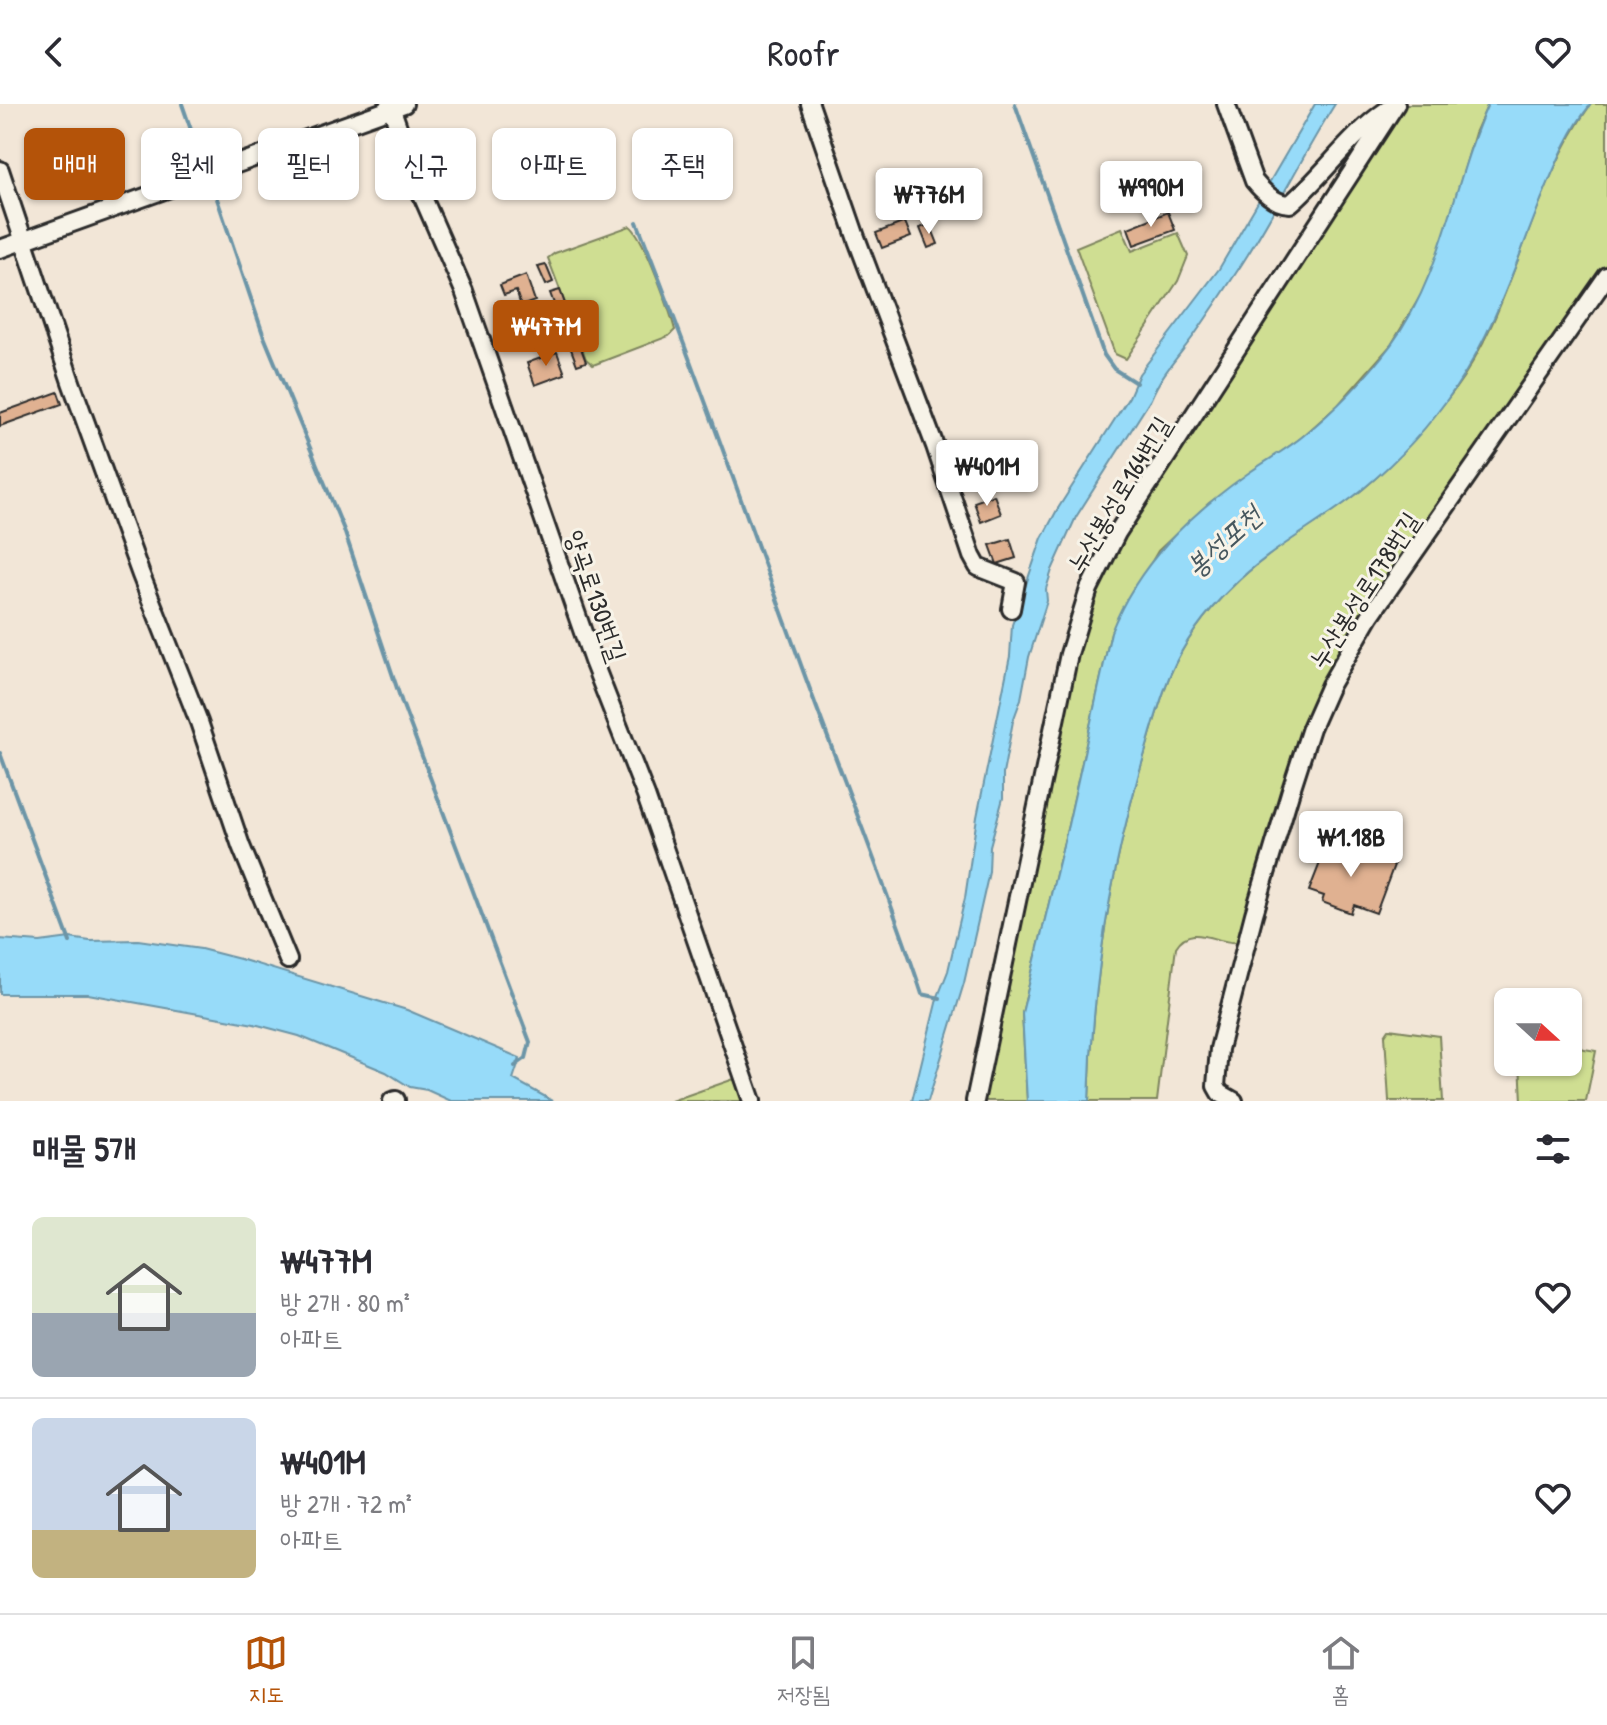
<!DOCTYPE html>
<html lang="ko">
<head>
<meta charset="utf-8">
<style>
  :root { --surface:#fff; --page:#f2f2f3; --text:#2b2b33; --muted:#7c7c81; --line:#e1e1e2; --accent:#b45309 }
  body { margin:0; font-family:"Patrick Hand","Poor Story",sans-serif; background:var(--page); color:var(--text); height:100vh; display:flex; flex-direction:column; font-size:30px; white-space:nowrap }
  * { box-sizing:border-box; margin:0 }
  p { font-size:26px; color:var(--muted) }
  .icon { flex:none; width:44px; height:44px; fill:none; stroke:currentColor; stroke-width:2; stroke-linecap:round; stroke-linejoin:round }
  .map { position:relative; height:997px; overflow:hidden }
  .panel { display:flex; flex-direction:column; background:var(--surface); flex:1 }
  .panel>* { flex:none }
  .banner { position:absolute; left:24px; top:24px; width:800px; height:72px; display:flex; gap:16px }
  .needle { width:52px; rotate:111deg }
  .fabs { position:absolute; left:1494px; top:884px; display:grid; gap:16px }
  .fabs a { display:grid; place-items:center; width:88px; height:88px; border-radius:12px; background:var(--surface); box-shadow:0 2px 6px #0004; font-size:40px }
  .price { position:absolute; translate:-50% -68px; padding:0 18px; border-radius:8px; background:#fff; color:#222; font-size:26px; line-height:52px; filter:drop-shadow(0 2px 4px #0008) }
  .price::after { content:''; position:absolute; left:50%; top:48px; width:24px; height:18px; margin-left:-12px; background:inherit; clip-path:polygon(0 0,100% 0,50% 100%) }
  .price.selected { background:var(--accent); color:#fff }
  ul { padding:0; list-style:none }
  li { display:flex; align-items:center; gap:24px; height:200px; padding:0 32px }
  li+li { border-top:2px solid var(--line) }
  li span { display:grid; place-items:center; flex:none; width:224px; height:160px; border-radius:12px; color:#555 }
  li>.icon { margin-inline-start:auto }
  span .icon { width:96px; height:96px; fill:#fffc; stroke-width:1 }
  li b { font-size:34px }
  h2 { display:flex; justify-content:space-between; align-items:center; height:96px; padding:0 32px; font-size:34px }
  .chip { padding:0 28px; border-radius:12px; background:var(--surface); box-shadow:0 2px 6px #0004; font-size:28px; line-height:72px }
  .chip.selected { background:var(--accent); color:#fff }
  header { display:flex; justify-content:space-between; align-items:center; height:104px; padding:0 32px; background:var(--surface); font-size:36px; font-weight:600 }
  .menu { display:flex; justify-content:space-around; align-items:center; height:112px; border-top:2px solid var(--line); background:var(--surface); font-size:22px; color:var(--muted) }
  .menu a { display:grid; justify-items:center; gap:4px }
  .menu .selected { color:var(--accent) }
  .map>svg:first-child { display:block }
</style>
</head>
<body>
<header><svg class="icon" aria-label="back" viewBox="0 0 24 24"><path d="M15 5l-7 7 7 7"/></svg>Roofr<svg class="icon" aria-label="heart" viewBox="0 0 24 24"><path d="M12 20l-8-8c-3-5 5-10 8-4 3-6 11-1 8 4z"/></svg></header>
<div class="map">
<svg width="1607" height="997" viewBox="0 0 1607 997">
  <rect width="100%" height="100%" fill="#f2e6d7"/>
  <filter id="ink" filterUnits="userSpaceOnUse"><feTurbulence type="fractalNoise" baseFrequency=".0125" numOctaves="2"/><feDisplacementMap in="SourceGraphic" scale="16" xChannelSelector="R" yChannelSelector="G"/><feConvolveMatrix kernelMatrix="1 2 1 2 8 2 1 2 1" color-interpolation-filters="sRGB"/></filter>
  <g filter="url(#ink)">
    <g fill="#cfde92" stroke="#7d845e" stroke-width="2">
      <polygon points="1402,0 1488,0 1475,29 1440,146 1421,191 1391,241 1338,301 1301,334 1209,399 1158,447 1111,528 1068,721 1022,909 1027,997 979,997 1076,539 1106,458"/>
      <path d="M1591 0H1607V165L1329 563 1294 650 1240 838C1218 842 1192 817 1176 843L1157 997H1089C1092 886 1109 776 1139 669 1149 637 1157 603 1170 571 1184 538 1206 508 1232 483 1270 444 1321 419 1363 385 1396 358 1427 322 1453 288 1515 205 1529 86 1591 0Z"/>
      <path d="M630 122C644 132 670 207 675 226L669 232 593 261 586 255 548 154 555 149Z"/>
      <polygon points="1122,124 1132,147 1178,129 1188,152 1178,177 1126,255 1115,250 1076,143"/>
      <polygon points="1389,925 1439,932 1443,997 1389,997 1385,931"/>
      <polygon points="1568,942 1596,947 1586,997 1522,997 1520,958 1568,958"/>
      <polygon points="734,975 743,997 671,997"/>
    </g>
    <g fill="#97dbf9" stroke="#6c95a7" stroke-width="2">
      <path d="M1315 0H1335C1300 55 1273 114 1236 169 1223 189 1209 210 1195 230 1179 252 1161 270 1151 295L1076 413 1052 466 1046 485 1047 497 1029 553 1021 595 1013 617 1003 670V694L990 742 989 768 964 879 928 997H912L937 895 948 867 965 794 977 713 1010 552 1012 521 1042 434 1057 406 1129 293 1139 270 1219 165Z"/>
      <path d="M1488 0H1591C1568 28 1555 63 1541 96 1516 159 1494 227 1456 283 1431 320 1397 357 1363 385 1321 420 1270 444 1232 483 1206 508 1184 538 1170 571 1157 603 1149 637 1139 669 1109 776 1092 886 1089 997H1027L1022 909 1068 721 1111 528C1138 460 1188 412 1247 370 1265 357 1286 346 1303 332 1335 306 1366 274 1391 241 1444 169 1452 80 1488 0Z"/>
      <polygon points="70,834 90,837 138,836 201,845 240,855 407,906 520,954 513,975 553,997 451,997 427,986 410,983 386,968 299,932 254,920 88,890 0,890 0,835 40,838"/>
    </g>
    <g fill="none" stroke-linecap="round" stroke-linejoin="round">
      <g stroke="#6c95a7" stroke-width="4">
        <polyline points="182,0 204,63"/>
        <polyline points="1015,0 1104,251 1114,265 1136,279"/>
        <polyline points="212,80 263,230 344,426 402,599 530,938 526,954 515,962"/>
        <path d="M637 118C694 261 744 406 797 550 838 664 884 775 922 890L940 894"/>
        <polyline points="0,649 70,838"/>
      </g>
    </g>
    <g fill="#e0b191" stroke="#2b2b2b" stroke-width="2">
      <polygon points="1168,108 1175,126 1134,141 1128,124"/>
      <polygon points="905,118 911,133 882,144 876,129"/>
      <polygon points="930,120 938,140 928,144 920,124"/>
      <polygon points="546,161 553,178 546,181 538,163"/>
      <polygon points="526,171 535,197 521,202 516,187 504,191 500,181"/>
      <polygon points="560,186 586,258 577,261 550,189"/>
      <polygon points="557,248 565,270 535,281 527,259"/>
      <polygon points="58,288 62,300 0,322 0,309"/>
      <polygon points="994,391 1001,410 981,418 974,398"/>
      <polygon points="1010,435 1016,454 997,460 990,441"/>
      <polygon points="1327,741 1341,746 1343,742 1394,761 1376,809 1354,801 1351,809 1322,798 1324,792 1309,787"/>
    </g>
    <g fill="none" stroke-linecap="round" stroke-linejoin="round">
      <g stroke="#2b2b2b" stroke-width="22">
        <g id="minor">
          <polyline points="390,0 421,89 464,187 593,557 646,692 752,997"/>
          <polyline points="810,0 857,136 935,342 972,452 978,463 1016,478 1011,505"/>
          <path d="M1226 0 1254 77C1263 88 1276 100 1290 100 1324 71 1350 31 1387 6"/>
          <polyline points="0,66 71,278 141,471 199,618 241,742 288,856"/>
          <polyline points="0,145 404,0"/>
          <polyline points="392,997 396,996"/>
          <polyline points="975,997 1069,550 1089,485 1117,429 1396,0"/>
          <polyline points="1234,997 1220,989 1216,982 1219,945 1254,810 1290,689 1311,624 1330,581 1370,512 1607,172"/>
        </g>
      </g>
      <use href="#minor" stroke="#f7f3e8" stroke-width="16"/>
    </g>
  </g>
  <g text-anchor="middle" stroke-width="6" stroke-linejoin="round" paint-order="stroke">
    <g font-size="26" fill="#2b2b2b" stroke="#f7f3e8">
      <text transform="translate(1119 390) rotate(-59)" y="9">누산봉성로164번길</text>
      <text transform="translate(1364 486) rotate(-57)" y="9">누산봉성로178번길</text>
      <text transform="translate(596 492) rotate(71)" y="9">양곡로130번길</text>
    </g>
    <g font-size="28" font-style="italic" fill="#46575e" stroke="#f7f3e8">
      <text transform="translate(1223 437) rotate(-42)" y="10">봉성포천</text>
    </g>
  </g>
</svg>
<div class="fabs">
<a><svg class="needle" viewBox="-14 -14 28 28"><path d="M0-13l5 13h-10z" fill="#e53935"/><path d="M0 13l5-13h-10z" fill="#7c7c81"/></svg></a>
</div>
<b class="price" style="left:1151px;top:125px">₩990M</b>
<b class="price" style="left:929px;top:132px">₩776M</b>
<b class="price selected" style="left:546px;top:264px">₩477M</b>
<b class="price" style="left:987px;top:404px">₩401M</b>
<b class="price" style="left:1351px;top:775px">₩1.18B</b>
<div class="banner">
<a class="chip selected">매매</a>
<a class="chip">월세</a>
<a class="chip">필터</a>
<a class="chip">신규</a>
<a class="chip">아파트</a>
<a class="chip">주택</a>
</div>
</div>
<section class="panel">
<h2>매물 5개<svg class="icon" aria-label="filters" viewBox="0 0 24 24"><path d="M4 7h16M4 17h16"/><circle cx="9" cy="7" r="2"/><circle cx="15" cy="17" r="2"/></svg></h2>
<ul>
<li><span style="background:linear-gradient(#dfe7d0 60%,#9aa5b1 0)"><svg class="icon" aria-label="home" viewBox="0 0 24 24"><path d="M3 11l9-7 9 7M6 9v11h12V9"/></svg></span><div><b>₩477M</b><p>방 2개 · 80 m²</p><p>아파트</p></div><svg class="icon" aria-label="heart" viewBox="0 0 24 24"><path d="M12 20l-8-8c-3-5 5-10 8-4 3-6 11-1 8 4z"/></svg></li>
<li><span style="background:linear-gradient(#c9d6e8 70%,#c2b280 0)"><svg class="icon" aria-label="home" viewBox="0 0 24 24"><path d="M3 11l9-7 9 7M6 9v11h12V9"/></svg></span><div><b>₩401M</b><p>방 2개 · 72 m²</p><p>아파트</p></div><svg class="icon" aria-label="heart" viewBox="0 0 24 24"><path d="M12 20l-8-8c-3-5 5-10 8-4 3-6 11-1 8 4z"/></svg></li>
</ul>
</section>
<nav class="menu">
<a class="selected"><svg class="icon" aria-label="map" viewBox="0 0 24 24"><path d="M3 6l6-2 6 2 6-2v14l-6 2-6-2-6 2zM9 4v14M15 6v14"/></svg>지도</a>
<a><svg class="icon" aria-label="saved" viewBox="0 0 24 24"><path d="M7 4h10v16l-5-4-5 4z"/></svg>저장됨</a>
<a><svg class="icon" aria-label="home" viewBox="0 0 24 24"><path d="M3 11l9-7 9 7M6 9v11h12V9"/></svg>홈</a>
</nav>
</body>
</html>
